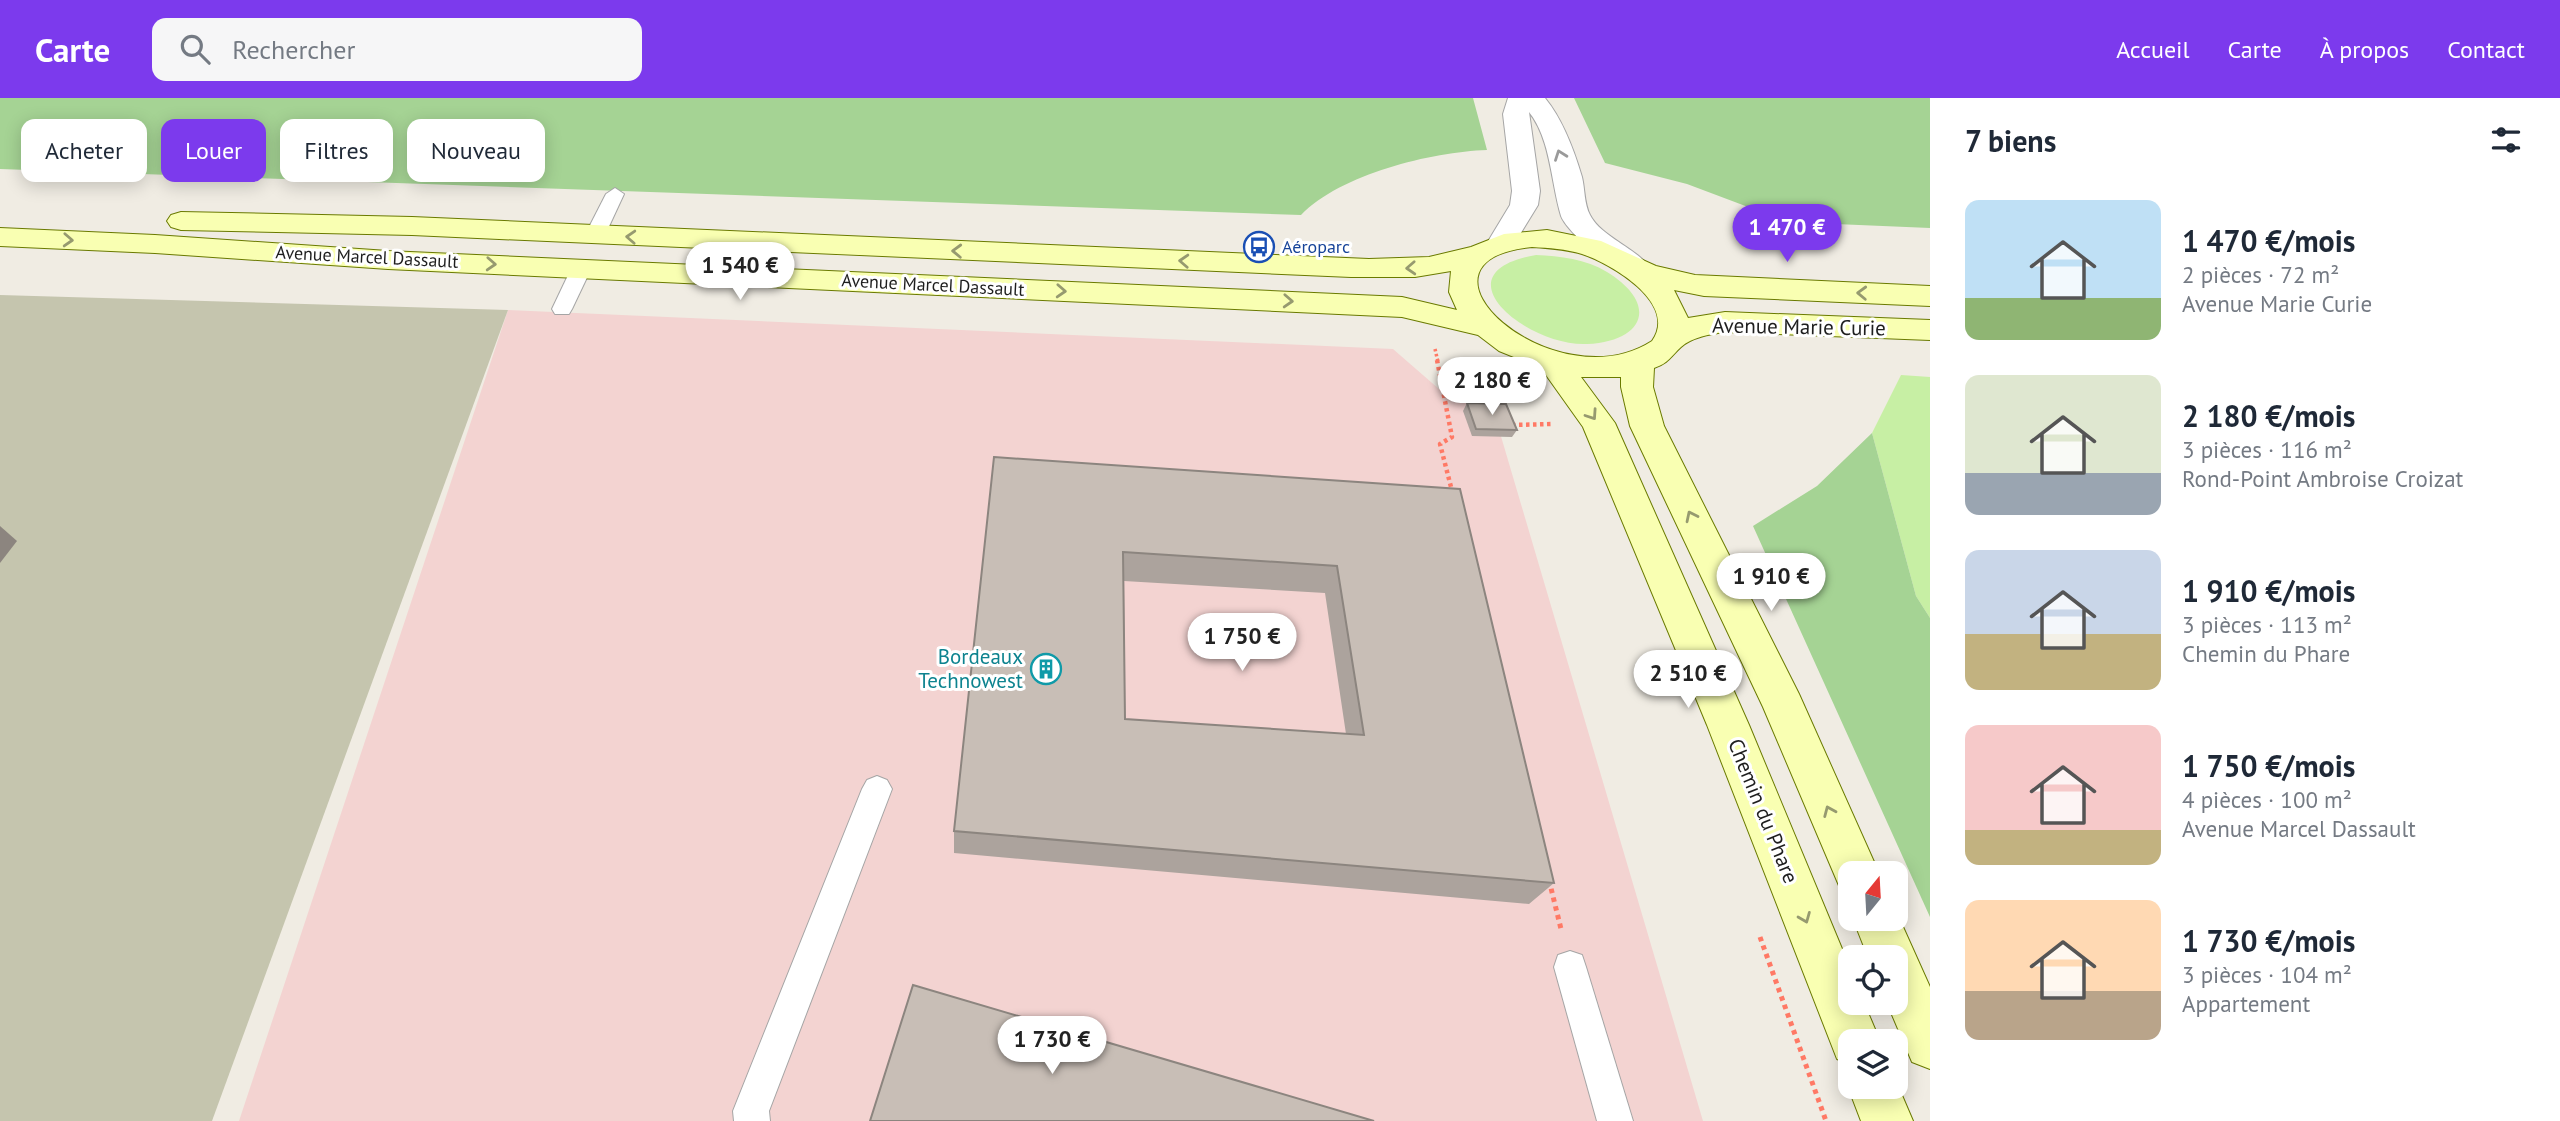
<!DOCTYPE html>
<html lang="fr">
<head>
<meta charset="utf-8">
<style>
  :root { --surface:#fff; --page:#f6f6f7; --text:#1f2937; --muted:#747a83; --accent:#7c3aed }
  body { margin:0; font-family:"PT Sans",sans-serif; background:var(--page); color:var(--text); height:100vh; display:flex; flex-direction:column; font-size:26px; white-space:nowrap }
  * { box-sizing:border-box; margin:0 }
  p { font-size:23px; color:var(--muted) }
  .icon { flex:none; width:38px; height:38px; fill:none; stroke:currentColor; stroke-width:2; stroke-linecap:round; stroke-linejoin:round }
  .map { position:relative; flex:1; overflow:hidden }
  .panel { display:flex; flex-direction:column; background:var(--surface); width:630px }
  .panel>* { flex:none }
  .banner { position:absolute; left:21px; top:21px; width:665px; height:63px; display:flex; gap:14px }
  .needle { width:46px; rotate:18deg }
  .controls { position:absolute; left:1838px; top:763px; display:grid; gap:14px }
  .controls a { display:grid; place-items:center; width:70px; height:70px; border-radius:14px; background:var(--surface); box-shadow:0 4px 18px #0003; font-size:35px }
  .price { position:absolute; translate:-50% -60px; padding:0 16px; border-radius:24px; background:#fff; color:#222; font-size:23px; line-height:46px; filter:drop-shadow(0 2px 4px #0008) }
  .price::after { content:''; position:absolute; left:50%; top:42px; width:21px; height:16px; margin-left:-10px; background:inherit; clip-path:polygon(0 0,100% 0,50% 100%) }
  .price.current { background:var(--accent); color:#fff }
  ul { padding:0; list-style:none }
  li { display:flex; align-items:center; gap:21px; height:175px; padding:0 35px }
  li span { display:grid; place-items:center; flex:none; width:196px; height:140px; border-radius:14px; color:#555 }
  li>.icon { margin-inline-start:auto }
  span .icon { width:84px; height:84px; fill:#fffc; stroke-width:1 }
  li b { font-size:30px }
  h2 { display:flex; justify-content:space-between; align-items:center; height:84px; padding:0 35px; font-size:30px }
  .pill { padding:0 24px; border-radius:14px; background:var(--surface); box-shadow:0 4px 18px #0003; font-size:24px; line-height:63px }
  .pill.current { background:var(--accent); color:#fff }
  header { display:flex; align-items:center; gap:42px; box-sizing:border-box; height:98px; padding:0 35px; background:var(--accent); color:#fff }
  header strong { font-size:33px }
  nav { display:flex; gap:38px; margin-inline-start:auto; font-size:24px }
  .search { width:490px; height:63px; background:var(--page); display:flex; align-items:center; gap:18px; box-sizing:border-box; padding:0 24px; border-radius:14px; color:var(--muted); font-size:26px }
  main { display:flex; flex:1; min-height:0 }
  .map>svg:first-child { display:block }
</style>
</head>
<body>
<header>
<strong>Carte</strong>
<div class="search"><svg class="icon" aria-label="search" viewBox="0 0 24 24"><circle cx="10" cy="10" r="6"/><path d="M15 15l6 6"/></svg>Rechercher</div>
<nav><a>Accueil</a><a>Carte</a><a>À propos</a><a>Contact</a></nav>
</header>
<main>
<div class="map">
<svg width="1930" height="1023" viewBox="0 0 1930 1023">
  <rect width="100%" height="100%" fill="#f0ece3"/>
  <polygon fill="#f3d3d1" points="508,212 1393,251 1439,291 1495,318 1703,1023 239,1023"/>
  <polygon fill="#c5c5ae" points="0,197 508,212 212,1023 0,1023"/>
  <g fill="#c7efa4">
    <path d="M1536 157C1560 158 1586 161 1607 174 1659 206 1645 243 1587 246 1529 249 1434 175 1536 157Z"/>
    <polygon points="1901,277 1930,279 1930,520 1916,498 1872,335"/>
  </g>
  <g fill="#a5d394">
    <path d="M0 0H1473L1487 52C1431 54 1341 76 1301 117L0 71Z"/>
    <polygon points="1574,0 1930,0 1930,130 1788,124 1687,86 1605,65"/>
    <polygon points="1872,335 1916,498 1930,520 1930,819 1753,428 1817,388"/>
  </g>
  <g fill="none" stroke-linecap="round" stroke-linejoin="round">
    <g stroke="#a5a5a5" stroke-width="2">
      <g id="service">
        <polygon points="615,90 624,96 605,137 602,141 588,141 585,137 606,96"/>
        <polygon points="581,165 588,167 591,171 572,211 569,216 555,216 552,211 571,171 574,167"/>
        <polygon points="877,678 887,682 892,691 769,1013 770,1023 734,1023 733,1013 862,691 867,682"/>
        <polygon points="1570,853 1582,857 1586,869 1633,1023 1597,1023 1554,869 1558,857"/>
      </g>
    </g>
    <g stroke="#a5a5a5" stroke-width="2">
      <path id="tertiary" d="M1508 0H1545C1563 22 1574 52 1582 79 1585 91 1584 106 1590 117 1601 139 1637 150 1651 171L1646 178C1639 180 1633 181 1625 177 1610 170 1567 134 1561 118 1551 86 1551 41 1529 14L1540 93 1538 107 1511 151 1501 154 1491 151 1487 145 1510 107 1512 93 1503 16Z"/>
    </g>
    <g stroke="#6a7a00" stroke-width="2">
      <g id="secondary">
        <path d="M181 114 412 119 1369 161 1429 159 1471 149 1504 136 1547 132 1601 143 1656 168 1695 177 1930 188V208L1704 198 1674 192 1688 220 1725 214 1930 222V242L1725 234C1711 236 1692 239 1681 249 1671 258 1669 265 1654 270L1653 289 1664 328 1799 596 1879 775H1850V794L1840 790 1763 609 1630 328 1621 289V279H1581L1615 325 1749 627 1850 870V905H1864L1880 943H1850V966L1837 961 1707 627 1583 329 1541 270 1499 253 1478 237 1402 219 388 171 155 155 0 148V130L155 137 388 153 1402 199 1457 212 1449 194 1451 173 1415 179H1351L412 137 181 132 171 129 167 123 171 117ZM1532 149C1549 150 1566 151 1582 156 1610 165 1679 205 1652 243 1554 306 1392 163 1532 149Z"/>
        <polygon points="1895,811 1930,889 1930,971 1912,964 1887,905 1895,905 1895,859 1868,859 1853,821 1895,821"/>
        <polygon points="1895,981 1913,1023 1861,1023 1848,989 1850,984 1850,989 1895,989"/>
      </g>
    </g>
    <polyline stroke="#ff7965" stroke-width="3.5" stroke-dasharray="2.5 2.5" stroke-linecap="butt" points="1435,251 1438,264"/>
    <g stroke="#ff7965" stroke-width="4.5" stroke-dasharray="3.5 3.5" stroke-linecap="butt">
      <polyline points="1437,262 1452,339 1440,346 1452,393"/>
      <polyline points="1512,327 1552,326"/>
    </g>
    <g stroke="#ff7965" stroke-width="5" stroke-dasharray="4.5 4.5" stroke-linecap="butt">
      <polyline points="1549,782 1561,831"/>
      <polyline points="1760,839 1826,1023"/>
    </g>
    <use href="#service" fill="#fff" fill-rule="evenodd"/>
    <use href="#tertiary" fill="#fff" fill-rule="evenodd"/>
    <use href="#secondary" fill="#f9ffb2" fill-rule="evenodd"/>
  </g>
  <g fill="#aca39d" fill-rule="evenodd">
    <polygon points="1467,305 1517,332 1512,339 1472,338 1463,313"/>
    <path d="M994 359 1460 391 1554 785 1529 806 954 755V733ZM1124 483 1325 495 1346 636 1125 621Z"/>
  </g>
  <polygon fill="#8c857f" points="0,428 17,443 0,465"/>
  <g fill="#c8beb6" stroke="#8c857f" stroke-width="2" fill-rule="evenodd">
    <polygon points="1467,305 1506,306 1517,332 1476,331"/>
    <path d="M994 359 1460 391 1554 785 954 733ZM1123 454 1337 468 1364 637 1125 621Z"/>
    <polygon points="913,887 1374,1023 870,1023"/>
  </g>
  <defs><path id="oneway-chevron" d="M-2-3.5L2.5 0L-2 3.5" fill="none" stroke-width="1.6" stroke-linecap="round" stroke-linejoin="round" transform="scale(1.75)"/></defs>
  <use stroke="#9a9a9a" href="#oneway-chevron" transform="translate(1560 57) rotate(-110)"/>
  <g stroke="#969a6f">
    <use href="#oneway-chevron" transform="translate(631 139) rotate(-177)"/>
    <use href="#oneway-chevron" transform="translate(68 142) rotate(3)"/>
    <use href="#oneway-chevron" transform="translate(957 153) rotate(-178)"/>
    <use href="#oneway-chevron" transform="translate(1184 163) rotate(-177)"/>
    <use href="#oneway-chevron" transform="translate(491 166) rotate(3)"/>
    <use href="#oneway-chevron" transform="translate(1411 170) rotate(177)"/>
    <use href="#oneway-chevron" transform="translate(1061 193) rotate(3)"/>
    <use href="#oneway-chevron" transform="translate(1862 195) rotate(-178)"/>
    <use href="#oneway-chevron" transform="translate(1288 203) rotate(3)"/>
    <use href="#oneway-chevron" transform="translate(1592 317) rotate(56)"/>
    <use href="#oneway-chevron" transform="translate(1691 418) rotate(-116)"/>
    <use href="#oneway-chevron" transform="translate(1829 713) rotate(-113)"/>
    <use href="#oneway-chevron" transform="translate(1805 820) rotate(68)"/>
  </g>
  <defs>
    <g id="bus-ring" transform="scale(1.575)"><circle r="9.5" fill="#fff" stroke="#1a4fb4" stroke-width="1.5"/><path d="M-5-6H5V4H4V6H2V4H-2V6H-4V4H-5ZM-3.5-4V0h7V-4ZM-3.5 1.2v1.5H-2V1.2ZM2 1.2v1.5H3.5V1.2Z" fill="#1a4fb4"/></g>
    <g id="building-ring" transform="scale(1.575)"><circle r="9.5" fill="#fff" stroke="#0f9aa8" stroke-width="1.5"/><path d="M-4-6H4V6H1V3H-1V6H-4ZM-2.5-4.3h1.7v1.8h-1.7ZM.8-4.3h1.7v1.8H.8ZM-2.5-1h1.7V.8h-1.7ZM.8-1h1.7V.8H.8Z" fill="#0f9aa8"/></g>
  </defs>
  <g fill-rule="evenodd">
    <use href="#bus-ring" x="1259" y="149"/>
    <use href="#building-ring" x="1046" y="571"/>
  </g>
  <g text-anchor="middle" stroke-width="6" stroke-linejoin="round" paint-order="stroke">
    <g font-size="18" fill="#164399" stroke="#fff" text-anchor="start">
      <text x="1282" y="155">Aéroparc</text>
    </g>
    <g font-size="18" fill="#1e1e1e" stroke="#fff">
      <text transform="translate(367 159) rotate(3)" y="6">Avenue Marcel Dassault</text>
      <text transform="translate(933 187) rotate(3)" y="6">Avenue Marcel Dassault</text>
    </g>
    <g font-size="21" fill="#1e1e1e" stroke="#fff">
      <text transform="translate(1799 229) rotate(1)" y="7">Avenue Marie Curie</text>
      <text transform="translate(1763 713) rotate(68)" y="7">Chemin du Phare</text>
    </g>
    <g font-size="21" fill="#0d838f" stroke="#fff" text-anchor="end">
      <text x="1023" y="566">Bordeaux<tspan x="1023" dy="24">Technowest</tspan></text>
    </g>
  </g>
</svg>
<div class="controls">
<a><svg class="needle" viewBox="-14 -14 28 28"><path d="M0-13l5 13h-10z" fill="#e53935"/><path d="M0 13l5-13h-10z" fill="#747a83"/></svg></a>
<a><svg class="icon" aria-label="locate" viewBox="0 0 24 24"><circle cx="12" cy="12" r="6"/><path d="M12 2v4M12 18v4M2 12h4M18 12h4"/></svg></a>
<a><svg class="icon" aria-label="layers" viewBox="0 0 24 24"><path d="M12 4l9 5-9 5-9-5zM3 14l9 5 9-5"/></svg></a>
</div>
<b class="price current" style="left:1787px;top:166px">1 470 €</b>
<b class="price" style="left:740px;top:204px">1 540 €</b>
<b class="price" style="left:1492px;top:319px">2 180 €</b>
<b class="price" style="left:1771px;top:515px">1 910 €</b>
<b class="price" style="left:1242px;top:575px">1 750 €</b>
<b class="price" style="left:1688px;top:612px">2 510 €</b>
<b class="price" style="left:1052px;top:978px">1 730 €</b>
<div class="banner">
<a class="pill">Acheter</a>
<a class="pill current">Louer</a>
<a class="pill">Filtres</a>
<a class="pill">Nouveau</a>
</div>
</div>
<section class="panel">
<h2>7 biens<svg class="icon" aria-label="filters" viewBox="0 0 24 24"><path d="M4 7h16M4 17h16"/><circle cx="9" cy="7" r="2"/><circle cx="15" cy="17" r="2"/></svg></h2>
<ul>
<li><span style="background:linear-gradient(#bfe0f5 70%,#8fb573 0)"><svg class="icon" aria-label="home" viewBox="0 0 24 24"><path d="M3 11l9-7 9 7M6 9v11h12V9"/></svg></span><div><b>1 470 €/mois</b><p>2 pièces · 72 m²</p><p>Avenue Marie Curie</p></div></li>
<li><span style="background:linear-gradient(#dfe7d0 70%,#9aa5b1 0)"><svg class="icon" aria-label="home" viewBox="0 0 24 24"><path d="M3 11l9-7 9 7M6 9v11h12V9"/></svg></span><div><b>2 180 €/mois</b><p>3 pièces · 116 m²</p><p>Rond-Point Ambroise Croizat</p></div></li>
<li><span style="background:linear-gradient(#c9d6e8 60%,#c2b280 0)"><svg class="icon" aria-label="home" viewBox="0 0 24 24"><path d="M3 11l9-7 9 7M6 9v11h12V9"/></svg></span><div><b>1 910 €/mois</b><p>3 pièces · 113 m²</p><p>Chemin du Phare</p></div></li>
<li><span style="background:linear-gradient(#f6c9c9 75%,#c2b280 0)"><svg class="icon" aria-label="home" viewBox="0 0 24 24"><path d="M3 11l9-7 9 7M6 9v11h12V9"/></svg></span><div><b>1 750 €/mois</b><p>4 pièces · 100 m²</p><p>Avenue Marcel Dassault</p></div></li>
<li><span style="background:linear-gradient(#ffd9b3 65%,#b9a48a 0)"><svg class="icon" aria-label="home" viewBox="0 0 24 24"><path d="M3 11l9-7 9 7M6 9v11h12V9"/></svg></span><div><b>1 730 €/mois</b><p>3 pièces · 104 m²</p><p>Appartement</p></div></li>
</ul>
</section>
</main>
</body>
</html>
